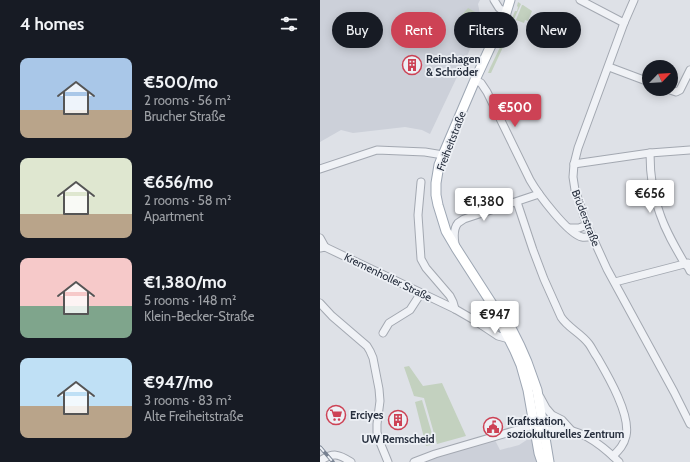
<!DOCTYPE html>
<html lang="en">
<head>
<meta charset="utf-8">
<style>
  :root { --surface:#171b24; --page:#242831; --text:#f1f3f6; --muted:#9ea1a6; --accent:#cd4255 }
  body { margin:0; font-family:Cabin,sans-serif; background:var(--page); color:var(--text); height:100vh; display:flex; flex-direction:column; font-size:15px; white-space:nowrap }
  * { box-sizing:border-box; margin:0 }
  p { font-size:13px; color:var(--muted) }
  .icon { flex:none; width:22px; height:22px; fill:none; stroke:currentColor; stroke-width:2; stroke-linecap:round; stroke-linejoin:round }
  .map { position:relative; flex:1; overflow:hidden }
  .sheet { display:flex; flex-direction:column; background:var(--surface); width:320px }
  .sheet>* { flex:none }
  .top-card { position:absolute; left:12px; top:12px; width:298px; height:36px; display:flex; gap:8px }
  .needle { width:26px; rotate:65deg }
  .controls { position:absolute; left:322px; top:60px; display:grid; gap:8px }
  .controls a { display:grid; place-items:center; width:36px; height:36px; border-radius:50%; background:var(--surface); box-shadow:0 2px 10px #0003; font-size:20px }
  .price { position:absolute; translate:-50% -34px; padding:0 9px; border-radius:4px; background:#fff; color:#222; font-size:13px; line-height:26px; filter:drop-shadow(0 1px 2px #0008) }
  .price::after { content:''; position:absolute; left:50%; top:24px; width:12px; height:9px; margin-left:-6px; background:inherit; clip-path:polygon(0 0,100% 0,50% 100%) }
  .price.current { background:var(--accent); color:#fff }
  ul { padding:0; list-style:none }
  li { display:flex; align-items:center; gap:12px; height:100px; padding:0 20px }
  li span { display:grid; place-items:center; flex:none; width:112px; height:80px; border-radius:8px; color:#555 }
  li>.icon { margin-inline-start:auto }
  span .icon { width:48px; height:48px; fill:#fffc; stroke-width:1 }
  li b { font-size:17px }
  h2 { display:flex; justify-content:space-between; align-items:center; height:48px; padding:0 20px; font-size:17px }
  .chip { padding:0 14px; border-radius:18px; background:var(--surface); box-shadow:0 2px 10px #0003; font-size:14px; line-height:36px }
  .chip.current { background:var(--accent); color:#fff }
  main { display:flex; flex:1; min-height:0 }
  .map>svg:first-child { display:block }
</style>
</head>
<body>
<main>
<section class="sheet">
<h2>4 homes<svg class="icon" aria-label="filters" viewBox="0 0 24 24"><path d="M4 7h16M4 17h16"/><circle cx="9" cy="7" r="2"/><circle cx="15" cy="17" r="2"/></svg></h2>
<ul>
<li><span style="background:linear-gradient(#a9c7e8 65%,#b9a48a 0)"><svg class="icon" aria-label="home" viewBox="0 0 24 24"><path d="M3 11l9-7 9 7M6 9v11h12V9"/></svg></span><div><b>€500/mo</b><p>2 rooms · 56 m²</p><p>Brucher Straße</p></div></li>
<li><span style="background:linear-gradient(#dfe7d0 70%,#b9a48a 0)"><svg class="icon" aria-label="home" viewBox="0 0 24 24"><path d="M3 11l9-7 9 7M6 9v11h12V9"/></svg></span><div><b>€656/mo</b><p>2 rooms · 58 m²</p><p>Apartment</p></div></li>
<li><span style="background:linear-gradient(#f6c9c9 60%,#7fa58c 0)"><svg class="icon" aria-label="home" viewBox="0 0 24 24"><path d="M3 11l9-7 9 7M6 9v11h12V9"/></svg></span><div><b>€1,380/mo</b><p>5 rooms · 148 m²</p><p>Klein-Becker-Straße</p></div></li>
<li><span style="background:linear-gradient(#bfe0f5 60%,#b9a48a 0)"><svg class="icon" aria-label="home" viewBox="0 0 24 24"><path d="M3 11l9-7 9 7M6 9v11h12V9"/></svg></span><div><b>€947/mo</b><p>3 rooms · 83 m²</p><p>Alte Freiheitstraße</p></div></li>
</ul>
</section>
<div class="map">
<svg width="370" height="462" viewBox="0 0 370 462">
  <rect width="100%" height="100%" fill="#dee1e7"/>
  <g fill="#ccd0d9">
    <polygon points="0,0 160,0 158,4 162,24 110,134 102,130 85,127 33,133 21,130 0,142"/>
    <polygon points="222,430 232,462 103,462 104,460 175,440 180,450 199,445"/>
  </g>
  <g fill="#c3d1bf">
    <polygon points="198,2 201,4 184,41 189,43 184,45 171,73 168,73 170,68 183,41 195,11 197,11 198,7 197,6"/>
    <polygon points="202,5 203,5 212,11 208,21 205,20 204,23 196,20"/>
    <polygon points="148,8 159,14 158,16 171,22 166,36 139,23 134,24"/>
    <polygon points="89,366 103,386 122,383 146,436 117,444 104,398 94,396 84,367"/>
    <polygon points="102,400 115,444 106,446 95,402"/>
  </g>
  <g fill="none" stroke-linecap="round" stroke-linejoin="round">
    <g stroke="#a3a8b1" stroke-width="9">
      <g id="minor">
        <polyline points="174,0 179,8 186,13"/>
        <polyline points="260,0 304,23"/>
        <polyline points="314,0 304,23 258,148 254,164 253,177 255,190 267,225 287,269 354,392 370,424"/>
        <polyline points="289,67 329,82"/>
        <path d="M155 80 161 83 167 92 210 180C218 194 248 234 262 237 265 238 268 237 271 236"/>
        <polyline points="347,89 356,92 360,90 370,70"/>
        <path d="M330 153C330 172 333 196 340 214 346 232 355 247 365 264L368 267 370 271"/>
        <polyline points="254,164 330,153 370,150"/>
        <polyline points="0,169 57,150 105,152 123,155"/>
        <polyline points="101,182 98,215 101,259 106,268 130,296 133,302 135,309"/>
        <path d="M197 202 213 250 224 279 241 317C248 328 261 333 269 344 272 348 274 353 277 357 288 376 311 415 306 436 304 445 299 450 293 456"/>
        <polyline points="249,228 259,228 267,225"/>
        <polyline points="0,238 5,247"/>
        <path d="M135 244C134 238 133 229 138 223 138 223 144 219 144 219L219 194"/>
        <polyline points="0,248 5,247 135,309 154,320 178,336 189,339"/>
        <polyline points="295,282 368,263"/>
        <polyline points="0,303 12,316 47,346 50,351 53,358 59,389 60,401 57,424 57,432 59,440 68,462"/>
        <polyline points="162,325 174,326 183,321"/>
        <polyline points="63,333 69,323 90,310 101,293"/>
        <polyline points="220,397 226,408 232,415 242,420 252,431"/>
        <path d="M222 423C231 422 237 422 245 427"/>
        <path d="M220 433C226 431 232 429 238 429 261 428 284 447 299 462"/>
        <path d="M0 461C13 452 19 454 31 462"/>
        <polyline points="94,462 115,454 214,425"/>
      </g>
    </g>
    <g stroke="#9da6b3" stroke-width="11">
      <g id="major">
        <polyline points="190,0 186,13 155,80 123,155 119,165 116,183 116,195 118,205 126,231 136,248 183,321 189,324 200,346 207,362 217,390 229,462"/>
        <polyline points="183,321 183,327 195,351 201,365 208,390 219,453 222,462"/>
      </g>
    </g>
    <use href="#minor" stroke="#f0f2f6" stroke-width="7"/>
    <use href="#major" stroke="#fff" stroke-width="9"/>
    <g stroke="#778191" stroke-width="3.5">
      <polyline id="rail" points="0,447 13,462"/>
    </g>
    <use href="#rail" stroke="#edf0f5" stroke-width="2" stroke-dasharray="6" stroke-linecap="butt"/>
  </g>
  <defs>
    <g id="building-ring" transform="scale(1)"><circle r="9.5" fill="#edf0f5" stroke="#cd4255" stroke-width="1.5"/><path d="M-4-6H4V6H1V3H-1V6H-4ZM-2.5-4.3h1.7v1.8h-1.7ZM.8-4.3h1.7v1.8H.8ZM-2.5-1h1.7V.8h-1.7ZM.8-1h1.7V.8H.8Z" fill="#cd4255"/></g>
    <g id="supermarket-ring" transform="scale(1)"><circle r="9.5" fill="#edf0f5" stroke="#cd4255" stroke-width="1.5"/><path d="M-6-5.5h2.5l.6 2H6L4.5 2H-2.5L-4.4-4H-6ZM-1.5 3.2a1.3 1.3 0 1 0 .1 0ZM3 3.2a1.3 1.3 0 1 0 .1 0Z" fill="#cd4255"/></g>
    <g id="civic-ring" transform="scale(1)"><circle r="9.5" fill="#edf0f5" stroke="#cd4255" stroke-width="1.5"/><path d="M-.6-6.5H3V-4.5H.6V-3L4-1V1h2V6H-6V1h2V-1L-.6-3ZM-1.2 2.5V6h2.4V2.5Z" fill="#cd4255"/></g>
  </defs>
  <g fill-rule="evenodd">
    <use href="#building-ring" x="92" y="65"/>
    <use href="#supermarket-ring" x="16" y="415"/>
    <use href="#building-ring" x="78" y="420"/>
    <use href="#civic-ring" x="173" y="427"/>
  </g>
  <g text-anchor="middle" stroke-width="3.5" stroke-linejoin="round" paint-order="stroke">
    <g font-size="11" font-weight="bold" fill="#272f3e" stroke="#edf0f5" text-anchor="start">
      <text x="106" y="63">Reinshagen<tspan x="106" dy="13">&amp; Schröder</tspan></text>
      <text x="30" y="419">Erciyes</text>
      <text x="187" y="425">Kraftstation,<tspan x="187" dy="13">soziokulturelles Zentrum</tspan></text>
      <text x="78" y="443" text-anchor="middle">UW Remscheid</text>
    </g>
    <g font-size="11" fill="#272f3e" stroke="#edf0f5">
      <text transform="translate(131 141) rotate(-69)" y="4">Freiheitstraße</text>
      <text transform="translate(266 218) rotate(69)" y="4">Brüderstraße</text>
      <text transform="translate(68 277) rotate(26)" y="4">Kremenholler Straße</text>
    </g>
  </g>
</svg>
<div class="controls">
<a><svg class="needle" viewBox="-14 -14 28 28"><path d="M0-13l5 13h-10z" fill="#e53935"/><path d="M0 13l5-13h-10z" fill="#9ea1a6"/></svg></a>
</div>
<b class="price current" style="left:195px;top:128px">€500</b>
<b class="price" style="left:330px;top:214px">€656</b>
<b class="price" style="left:164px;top:222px">€1,380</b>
<b class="price" style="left:175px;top:335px">€947</b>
<div class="top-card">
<a class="chip">Buy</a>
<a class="chip current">Rent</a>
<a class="chip">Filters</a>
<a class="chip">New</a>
</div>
</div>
</main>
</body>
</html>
